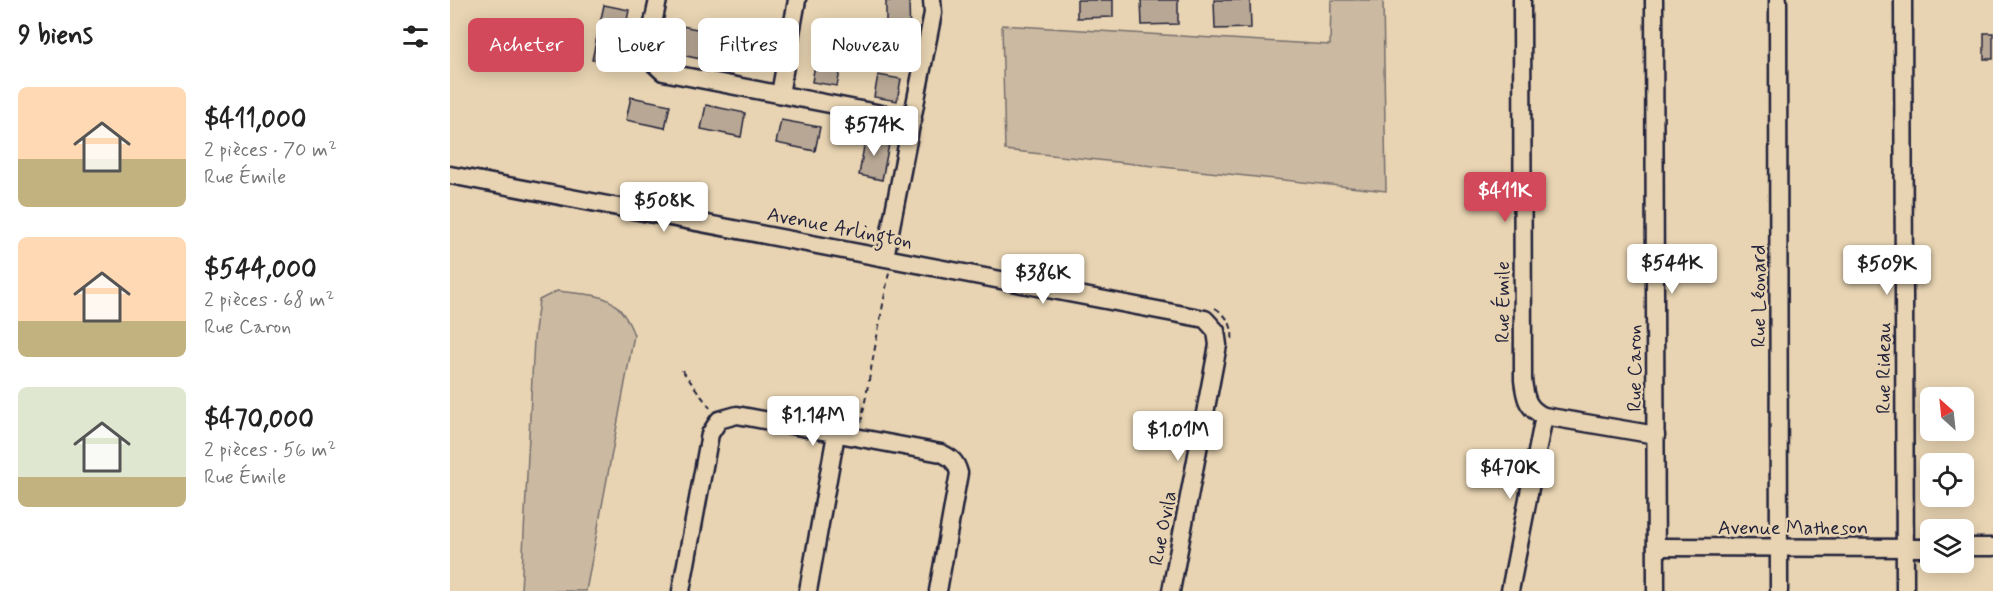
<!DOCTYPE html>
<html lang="fr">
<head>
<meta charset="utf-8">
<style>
  :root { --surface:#fff; --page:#f2f2f2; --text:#222; --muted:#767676; --accent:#d1495b }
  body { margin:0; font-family:Mynerve,sans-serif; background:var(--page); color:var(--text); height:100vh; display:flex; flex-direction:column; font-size:22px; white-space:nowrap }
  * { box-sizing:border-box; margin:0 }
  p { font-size:20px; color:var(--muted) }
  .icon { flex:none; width:33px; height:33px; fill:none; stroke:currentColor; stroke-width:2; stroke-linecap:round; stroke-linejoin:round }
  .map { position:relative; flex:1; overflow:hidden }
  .side { display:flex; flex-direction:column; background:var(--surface); width:450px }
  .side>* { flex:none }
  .guide { position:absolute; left:18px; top:18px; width:570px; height:54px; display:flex; gap:12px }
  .needle { width:39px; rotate:333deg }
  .buttons { position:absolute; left:1470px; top:387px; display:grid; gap:12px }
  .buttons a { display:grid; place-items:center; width:54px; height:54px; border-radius:9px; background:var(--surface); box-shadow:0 3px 15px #0003; font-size:30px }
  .price { position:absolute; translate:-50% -51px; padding:0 14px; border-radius:6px; background:#fff; color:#222; font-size:20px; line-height:39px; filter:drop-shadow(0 2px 3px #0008) }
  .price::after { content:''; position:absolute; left:50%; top:36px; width:18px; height:14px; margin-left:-9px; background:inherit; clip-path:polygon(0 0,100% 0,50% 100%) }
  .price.selected { background:var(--accent); color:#fff }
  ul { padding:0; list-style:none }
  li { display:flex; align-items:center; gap:18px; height:150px; padding:0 18px }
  li span { display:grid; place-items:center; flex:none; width:168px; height:120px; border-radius:9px; color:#555 }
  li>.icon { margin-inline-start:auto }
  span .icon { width:72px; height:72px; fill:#fffc; stroke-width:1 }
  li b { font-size:26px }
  h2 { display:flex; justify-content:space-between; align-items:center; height:72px; padding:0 18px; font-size:26px }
  .pill { padding:0 21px; border-radius:9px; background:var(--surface); box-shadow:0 3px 15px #0003; font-size:21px; line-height:54px }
  .pill.selected { background:var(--accent); color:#fff }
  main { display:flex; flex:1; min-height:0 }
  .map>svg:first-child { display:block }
</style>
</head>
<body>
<main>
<section class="side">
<h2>9 biens<svg class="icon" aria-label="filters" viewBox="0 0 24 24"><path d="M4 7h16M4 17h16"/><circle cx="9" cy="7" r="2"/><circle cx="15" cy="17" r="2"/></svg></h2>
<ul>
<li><span style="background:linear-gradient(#ffd9b3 60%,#c2b280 0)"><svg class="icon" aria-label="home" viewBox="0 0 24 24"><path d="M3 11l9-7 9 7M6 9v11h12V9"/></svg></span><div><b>$411,000</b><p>2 pièces · 70 m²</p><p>Rue Émile</p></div></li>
<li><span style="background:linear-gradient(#ffd9b3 70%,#c2b280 0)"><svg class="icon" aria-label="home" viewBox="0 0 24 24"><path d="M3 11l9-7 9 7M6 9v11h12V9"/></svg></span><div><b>$544,000</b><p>2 pièces · 68 m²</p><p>Rue Caron</p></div></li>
<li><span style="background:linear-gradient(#dfe7d0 75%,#c2b280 0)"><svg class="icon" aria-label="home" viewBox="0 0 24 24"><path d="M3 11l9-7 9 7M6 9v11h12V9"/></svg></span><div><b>$470,000</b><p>2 pièces · 56 m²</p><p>Rue Émile</p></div></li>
</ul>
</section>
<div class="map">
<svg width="1543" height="591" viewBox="0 0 1543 591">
  <rect width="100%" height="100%" fill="#e8d4b2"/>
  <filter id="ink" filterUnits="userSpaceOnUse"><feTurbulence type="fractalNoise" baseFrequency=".0167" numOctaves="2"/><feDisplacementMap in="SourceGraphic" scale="12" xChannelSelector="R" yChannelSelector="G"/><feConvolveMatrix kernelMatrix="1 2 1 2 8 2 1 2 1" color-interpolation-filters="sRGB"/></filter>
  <g filter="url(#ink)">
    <g fill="#cbbaa1" stroke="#766e6e" stroke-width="1.5">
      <polygon points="881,0 933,0 936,191 555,150 552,25 880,45"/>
      <path d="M107 291C148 296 167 291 184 335L136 591H71L84 339 89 300Z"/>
    </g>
    <g fill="#b7a794" stroke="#22223b" stroke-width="1.5">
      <polygon points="459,0 460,43 436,43 436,1"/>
      <polygon points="627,0 663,0 663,17 627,18"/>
      <polygon points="691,0 728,0 728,24 692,25"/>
      <polygon points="764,0 800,0 801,28 765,29"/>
      <polygon points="154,5 179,10 172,46 177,48 176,57 170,55 168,65 142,60"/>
      <polygon points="232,26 257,31 251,59 226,54"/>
      <rect x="1534" y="33" width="9" height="26"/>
      <polygon points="287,37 313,41 308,70 282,66"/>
      <polygon points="367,53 393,58 387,86 362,82"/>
      <polygon points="428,75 451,79 447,101 424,97"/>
      <polygon points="181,97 220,105 215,128 176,120"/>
      <polygon points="256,105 295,113 291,137 251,129"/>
      <polygon points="331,120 370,127 365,151 326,143"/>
      <polygon points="416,135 440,139 432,180 409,175"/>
    </g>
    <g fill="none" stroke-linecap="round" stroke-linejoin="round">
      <g stroke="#22223b" stroke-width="21">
        <g id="minor">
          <polyline points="208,0 198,47 199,59 213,72 463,120"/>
          <path d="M1072 0 1073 380C1075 397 1077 409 1094 416L1206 435"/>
          <polyline points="1204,0 1206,591"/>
          <polyline points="1328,0 1329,591"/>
          <polyline points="1453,0 1455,591"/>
          <polyline points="330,94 347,0"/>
          <polyline points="0,175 755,319 766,331 768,345 721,591"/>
          <polyline points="435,257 483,13 482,0"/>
          <polyline points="1206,547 1480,548"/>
          <polyline points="1514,547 1543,547"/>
          <path d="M231 591 260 434 269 420 287 415 491 453C502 458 506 462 509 473L488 591"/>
          <polyline points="358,591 386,434"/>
          <polyline points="1060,591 1094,416"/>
        </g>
      </g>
      <g stroke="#22223b" stroke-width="2" stroke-dasharray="6 4.5" stroke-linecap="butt">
        <path d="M765 308C777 315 784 327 782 341"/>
        <polyline points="232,370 260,408"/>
        <polyline points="411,423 439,272"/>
      </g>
      <use href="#minor" stroke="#e8d4b2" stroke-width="16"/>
    </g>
  </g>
  <g text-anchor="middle" stroke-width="5" stroke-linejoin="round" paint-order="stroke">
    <g font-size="20" fill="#22223b" stroke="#e8d4b2">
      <text transform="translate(390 227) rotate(11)" y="7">Avenue Arlington</text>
      <text transform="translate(1308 296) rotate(-90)" y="7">Rue Léonard</text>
      <text transform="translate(1052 302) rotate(-90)" y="7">Rue Émile</text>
      <text transform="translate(1184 368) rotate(-90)" y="7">Rue Caron</text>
      <text transform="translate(1433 368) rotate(-90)" y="7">Rue Rideau</text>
      <text x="1343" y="534">Avenue Matheson</text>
      <text transform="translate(712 528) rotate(-79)" y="7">Rue Ovila</text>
    </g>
  </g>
</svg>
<div class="buttons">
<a><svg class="needle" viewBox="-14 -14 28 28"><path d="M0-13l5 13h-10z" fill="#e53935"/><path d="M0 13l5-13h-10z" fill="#767676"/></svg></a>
<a><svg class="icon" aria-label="locate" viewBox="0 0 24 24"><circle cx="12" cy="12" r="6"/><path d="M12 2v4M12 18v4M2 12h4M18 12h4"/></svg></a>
<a><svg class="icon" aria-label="layers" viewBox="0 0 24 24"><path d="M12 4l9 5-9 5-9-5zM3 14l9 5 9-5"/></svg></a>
</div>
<b class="price" style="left:424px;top:157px">$574K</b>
<b class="price selected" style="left:1055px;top:223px">$411K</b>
<b class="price" style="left:214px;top:233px">$508K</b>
<b class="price" style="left:1222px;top:295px">$544K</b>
<b class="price" style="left:1437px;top:296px">$509K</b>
<b class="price" style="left:593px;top:305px">$386K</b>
<b class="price" style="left:363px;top:447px">$1.14M</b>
<b class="price" style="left:728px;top:462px">$1.01M</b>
<b class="price" style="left:1060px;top:500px">$470K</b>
<div class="guide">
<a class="pill selected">Acheter</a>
<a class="pill">Louer</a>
<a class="pill">Filtres</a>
<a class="pill">Nouveau</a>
</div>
</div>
</main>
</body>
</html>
